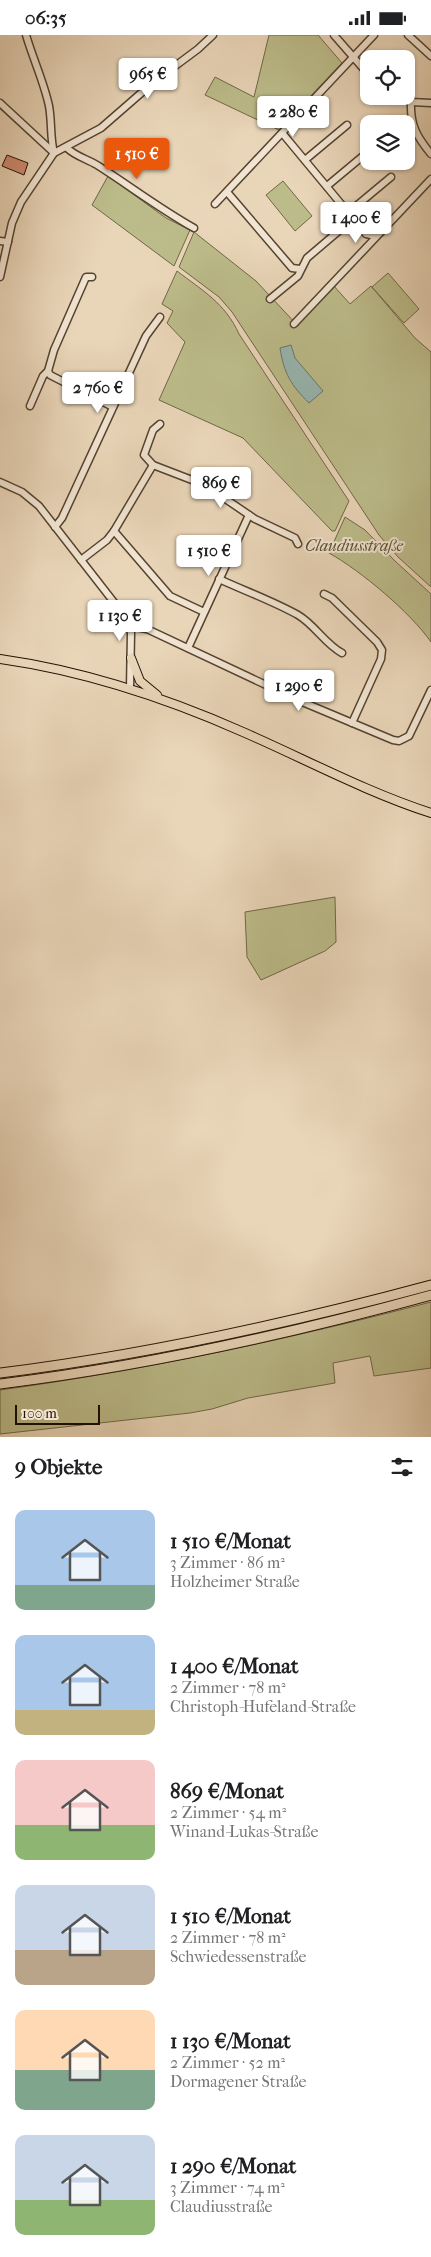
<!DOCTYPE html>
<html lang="de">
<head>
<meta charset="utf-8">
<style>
  :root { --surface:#fff; --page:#f2f2f2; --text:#202124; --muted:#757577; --accent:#ea580c }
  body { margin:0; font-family:"IM FELL French Canon",serif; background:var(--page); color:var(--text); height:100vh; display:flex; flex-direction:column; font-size:19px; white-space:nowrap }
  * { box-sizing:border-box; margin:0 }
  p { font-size:16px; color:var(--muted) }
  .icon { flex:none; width:28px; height:28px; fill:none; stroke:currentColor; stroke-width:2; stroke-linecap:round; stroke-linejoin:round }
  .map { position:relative; height:1402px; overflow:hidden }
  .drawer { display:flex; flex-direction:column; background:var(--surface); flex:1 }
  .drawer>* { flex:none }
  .fabs { position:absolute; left:360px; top:15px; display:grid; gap:10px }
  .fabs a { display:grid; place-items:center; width:55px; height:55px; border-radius:10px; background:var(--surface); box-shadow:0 1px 4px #0004; font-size:25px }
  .scale { position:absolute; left:15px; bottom:12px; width:85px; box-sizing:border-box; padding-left:5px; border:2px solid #221202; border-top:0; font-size:14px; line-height:18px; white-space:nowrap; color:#221202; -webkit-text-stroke:4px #f1e4d1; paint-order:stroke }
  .price { position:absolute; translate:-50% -42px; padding:0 11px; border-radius:5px; background:#fff; color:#222; font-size:16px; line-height:32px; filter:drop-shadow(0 1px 2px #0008) }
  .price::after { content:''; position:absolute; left:50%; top:30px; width:15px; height:11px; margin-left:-8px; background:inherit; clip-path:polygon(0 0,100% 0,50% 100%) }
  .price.current { background:var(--accent); color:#fff }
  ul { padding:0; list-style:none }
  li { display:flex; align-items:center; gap:15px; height:125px; padding:0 15px }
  li span { display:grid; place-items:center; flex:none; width:140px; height:100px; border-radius:10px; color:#555 }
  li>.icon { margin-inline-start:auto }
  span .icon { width:60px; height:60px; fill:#fffc; stroke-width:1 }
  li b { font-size:21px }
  h2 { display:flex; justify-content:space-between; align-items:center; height:60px; padding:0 15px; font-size:21px }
  .status { display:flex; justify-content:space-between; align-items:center; height:35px; padding:0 25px; background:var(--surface); direction:ltr }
  .status svg { height:14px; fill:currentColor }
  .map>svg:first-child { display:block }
</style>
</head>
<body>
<div class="status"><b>06:35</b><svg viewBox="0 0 49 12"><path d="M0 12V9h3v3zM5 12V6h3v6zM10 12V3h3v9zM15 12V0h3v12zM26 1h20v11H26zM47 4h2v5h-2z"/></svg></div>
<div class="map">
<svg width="431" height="1402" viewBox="0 0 431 1402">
  <rect width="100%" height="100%" fill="#e9d5b8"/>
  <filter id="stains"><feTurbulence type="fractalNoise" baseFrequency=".004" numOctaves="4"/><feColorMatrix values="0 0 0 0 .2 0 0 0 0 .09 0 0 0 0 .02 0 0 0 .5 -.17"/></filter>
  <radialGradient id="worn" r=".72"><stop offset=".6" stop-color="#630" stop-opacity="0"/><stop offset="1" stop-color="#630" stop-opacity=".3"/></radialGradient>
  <g fill="#bcbc8a" stroke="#6f6746">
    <polygon points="269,0 318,0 342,28 279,95 205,60 215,42 254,62"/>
    <polygon points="108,141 166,183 190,195 174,231 92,170"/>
    <polygon points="283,146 312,181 295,196 266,160"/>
    <polygon points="194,197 256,246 298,291 298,287 333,250 350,269 371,251 415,303 431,317 431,552 398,522 379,500 232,277 219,262 179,232"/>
    <path d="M177 236C203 256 225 268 239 299L349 466 335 496H332L243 403 159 365 185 307 167 288 173 276 162 269Z"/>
    <polygon points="388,238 419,274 404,288 372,252"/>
    <path d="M345 482 365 495 395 526 431 559V607C410 577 361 536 329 518Z"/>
    <polygon points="335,862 336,907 325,916 261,945 247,922 245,877"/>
    <path d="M431 1267V1333L374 1341 370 1321 333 1328 335 1348 248 1363 212 1374 190 1378 0 1399V1355C146 1335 289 1304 431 1267Z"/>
  </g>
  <path fill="#98b8b4" stroke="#69766d" d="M291 310 295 323 323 356 309 368C291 350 284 339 280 313Z"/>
  <polygon fill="#d08b72" stroke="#221202" points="7,120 28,128 24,140 2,131"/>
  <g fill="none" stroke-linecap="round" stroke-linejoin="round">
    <g stroke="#544330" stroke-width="9">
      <g id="minor">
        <path d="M26 0C33 24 44 47 49 71 52 87 50 103 54 118"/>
        <polyline points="334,0 369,40"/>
        <polyline points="408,0 431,21"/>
        <polyline points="396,61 411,67 431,68"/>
        <path d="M411 67C410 90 417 102 431 119"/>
        <polyline points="0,68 53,117"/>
        <polyline points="283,99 366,199 376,201"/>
        <path d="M67 113C75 121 87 124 97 130 130 151 160 174 194 193"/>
        <polyline points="305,125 347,90"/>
        <polyline points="327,151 369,116"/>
        <polyline points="227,157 292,233 300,234"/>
        <polyline points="215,169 374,0"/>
        <polyline points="349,177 391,142"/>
        <polyline points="0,206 8,207"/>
        <polyline points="0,242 12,188 21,167 54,118 101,93 155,46 198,14 213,0"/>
        <polyline points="92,242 86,242 54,315 48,336 50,340 113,372"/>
        <polyline points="270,264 298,241 307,223 354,183"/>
        <polyline points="294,289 431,144"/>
        <polyline points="30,371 43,341 48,336"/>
        <polyline points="160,389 153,395 144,420 153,430 205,450 255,484 295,503 298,509"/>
        <polyline points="0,447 22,457 39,471 127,584 131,598 130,653"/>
        <polyline points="55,492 62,483 146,301 160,282"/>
        <polyline points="114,496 170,561 204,577"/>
        <polyline points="81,525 107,505 114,496 153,430"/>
        <path d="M219 544C245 556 273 566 298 580 315 590 325 609 342 618"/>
        <polyline points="324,559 332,563 377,607 382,615 381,624 352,688"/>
        <polyline points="130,591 147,594 300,666 393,705 399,706 409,701 431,655"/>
        <polyline points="188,613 249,480"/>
      </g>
    </g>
    <g stroke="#221202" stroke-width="10">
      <g id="major">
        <polyline points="131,623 140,646 157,660"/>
        <path d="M0 624C85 636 164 662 243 697 305 724 366 757 431 778"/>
      </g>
    </g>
    <g stroke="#221202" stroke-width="11">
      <g id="highway">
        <path d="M0 1338C146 1320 290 1288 431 1250"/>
        <path d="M0 1349C145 1331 290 1299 431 1260"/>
      </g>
    </g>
    <use href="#minor" stroke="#f1e4d1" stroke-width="6"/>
    <use href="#major" stroke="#e9d5b8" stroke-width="8"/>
    <use href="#highway" stroke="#e9d5b8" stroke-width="9"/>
  </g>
  <g text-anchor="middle" stroke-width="4" stroke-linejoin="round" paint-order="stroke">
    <g font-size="16" font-style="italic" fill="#584e32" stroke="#f1e4d1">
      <text x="354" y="516">Claudiusstraße</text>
    </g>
  </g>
  <rect width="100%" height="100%" filter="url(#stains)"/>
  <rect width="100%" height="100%" fill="url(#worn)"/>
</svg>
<div class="fabs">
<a><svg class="icon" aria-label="locate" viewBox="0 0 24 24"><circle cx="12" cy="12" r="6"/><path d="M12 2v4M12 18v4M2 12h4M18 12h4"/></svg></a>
<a><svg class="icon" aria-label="layers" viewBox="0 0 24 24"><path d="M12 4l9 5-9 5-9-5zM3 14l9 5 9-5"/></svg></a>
</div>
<div class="scale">100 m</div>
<b class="price" style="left:148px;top:65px">965 €</b>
<b class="price" style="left:293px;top:103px">2 280 €</b>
<b class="price current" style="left:137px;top:145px">1 510 €</b>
<b class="price" style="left:356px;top:209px">1 400 €</b>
<b class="price" style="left:98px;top:379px">2 760 €</b>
<b class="price" style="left:221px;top:474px">869 €</b>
<b class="price" style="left:209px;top:542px">1 510 €</b>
<b class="price" style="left:120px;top:607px">1 130 €</b>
<b class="price" style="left:299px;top:677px">1 290 €</b>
</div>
<section class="drawer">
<h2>9 Objekte<svg class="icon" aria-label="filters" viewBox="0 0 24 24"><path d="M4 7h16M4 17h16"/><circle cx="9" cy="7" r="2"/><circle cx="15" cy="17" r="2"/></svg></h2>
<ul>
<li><span style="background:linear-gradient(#a9c7e8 75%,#7fa58c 0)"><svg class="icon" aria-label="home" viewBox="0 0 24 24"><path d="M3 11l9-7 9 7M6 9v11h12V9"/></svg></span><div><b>1 510 €/Monat</b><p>3 Zimmer · 86 m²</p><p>Holzheimer Straße</p></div></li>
<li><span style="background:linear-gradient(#a9c7e8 75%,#c2b280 0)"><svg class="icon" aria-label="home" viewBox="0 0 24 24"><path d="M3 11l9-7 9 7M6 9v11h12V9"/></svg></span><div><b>1 400 €/Monat</b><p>2 Zimmer · 78 m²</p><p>Christoph-Hufeland-Straße</p></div></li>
<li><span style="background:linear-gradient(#f6c9c9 65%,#8fb573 0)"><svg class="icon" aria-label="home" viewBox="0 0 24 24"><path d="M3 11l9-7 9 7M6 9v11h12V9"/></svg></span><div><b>869 €/Monat</b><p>2 Zimmer · 54 m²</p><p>Winand-Lukas-Straße</p></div></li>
<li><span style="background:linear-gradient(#c9d6e8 65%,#b9a48a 0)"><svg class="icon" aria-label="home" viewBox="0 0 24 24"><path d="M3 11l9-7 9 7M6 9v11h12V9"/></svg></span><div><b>1 510 €/Monat</b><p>2 Zimmer · 78 m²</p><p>Schwiedessenstraße</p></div></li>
<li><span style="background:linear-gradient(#ffd9b3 60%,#7fa58c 0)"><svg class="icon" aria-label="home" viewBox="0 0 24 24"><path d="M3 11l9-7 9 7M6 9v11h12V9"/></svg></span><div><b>1 130 €/Monat</b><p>2 Zimmer · 52 m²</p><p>Dormagener Straße</p></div></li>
<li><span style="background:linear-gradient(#c9d6e8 65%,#8fb573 0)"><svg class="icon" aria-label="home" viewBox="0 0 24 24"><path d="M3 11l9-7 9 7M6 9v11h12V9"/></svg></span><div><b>1 290 €/Monat</b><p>3 Zimmer · 74 m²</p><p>Claudiusstraße</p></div></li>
</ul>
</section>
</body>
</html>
